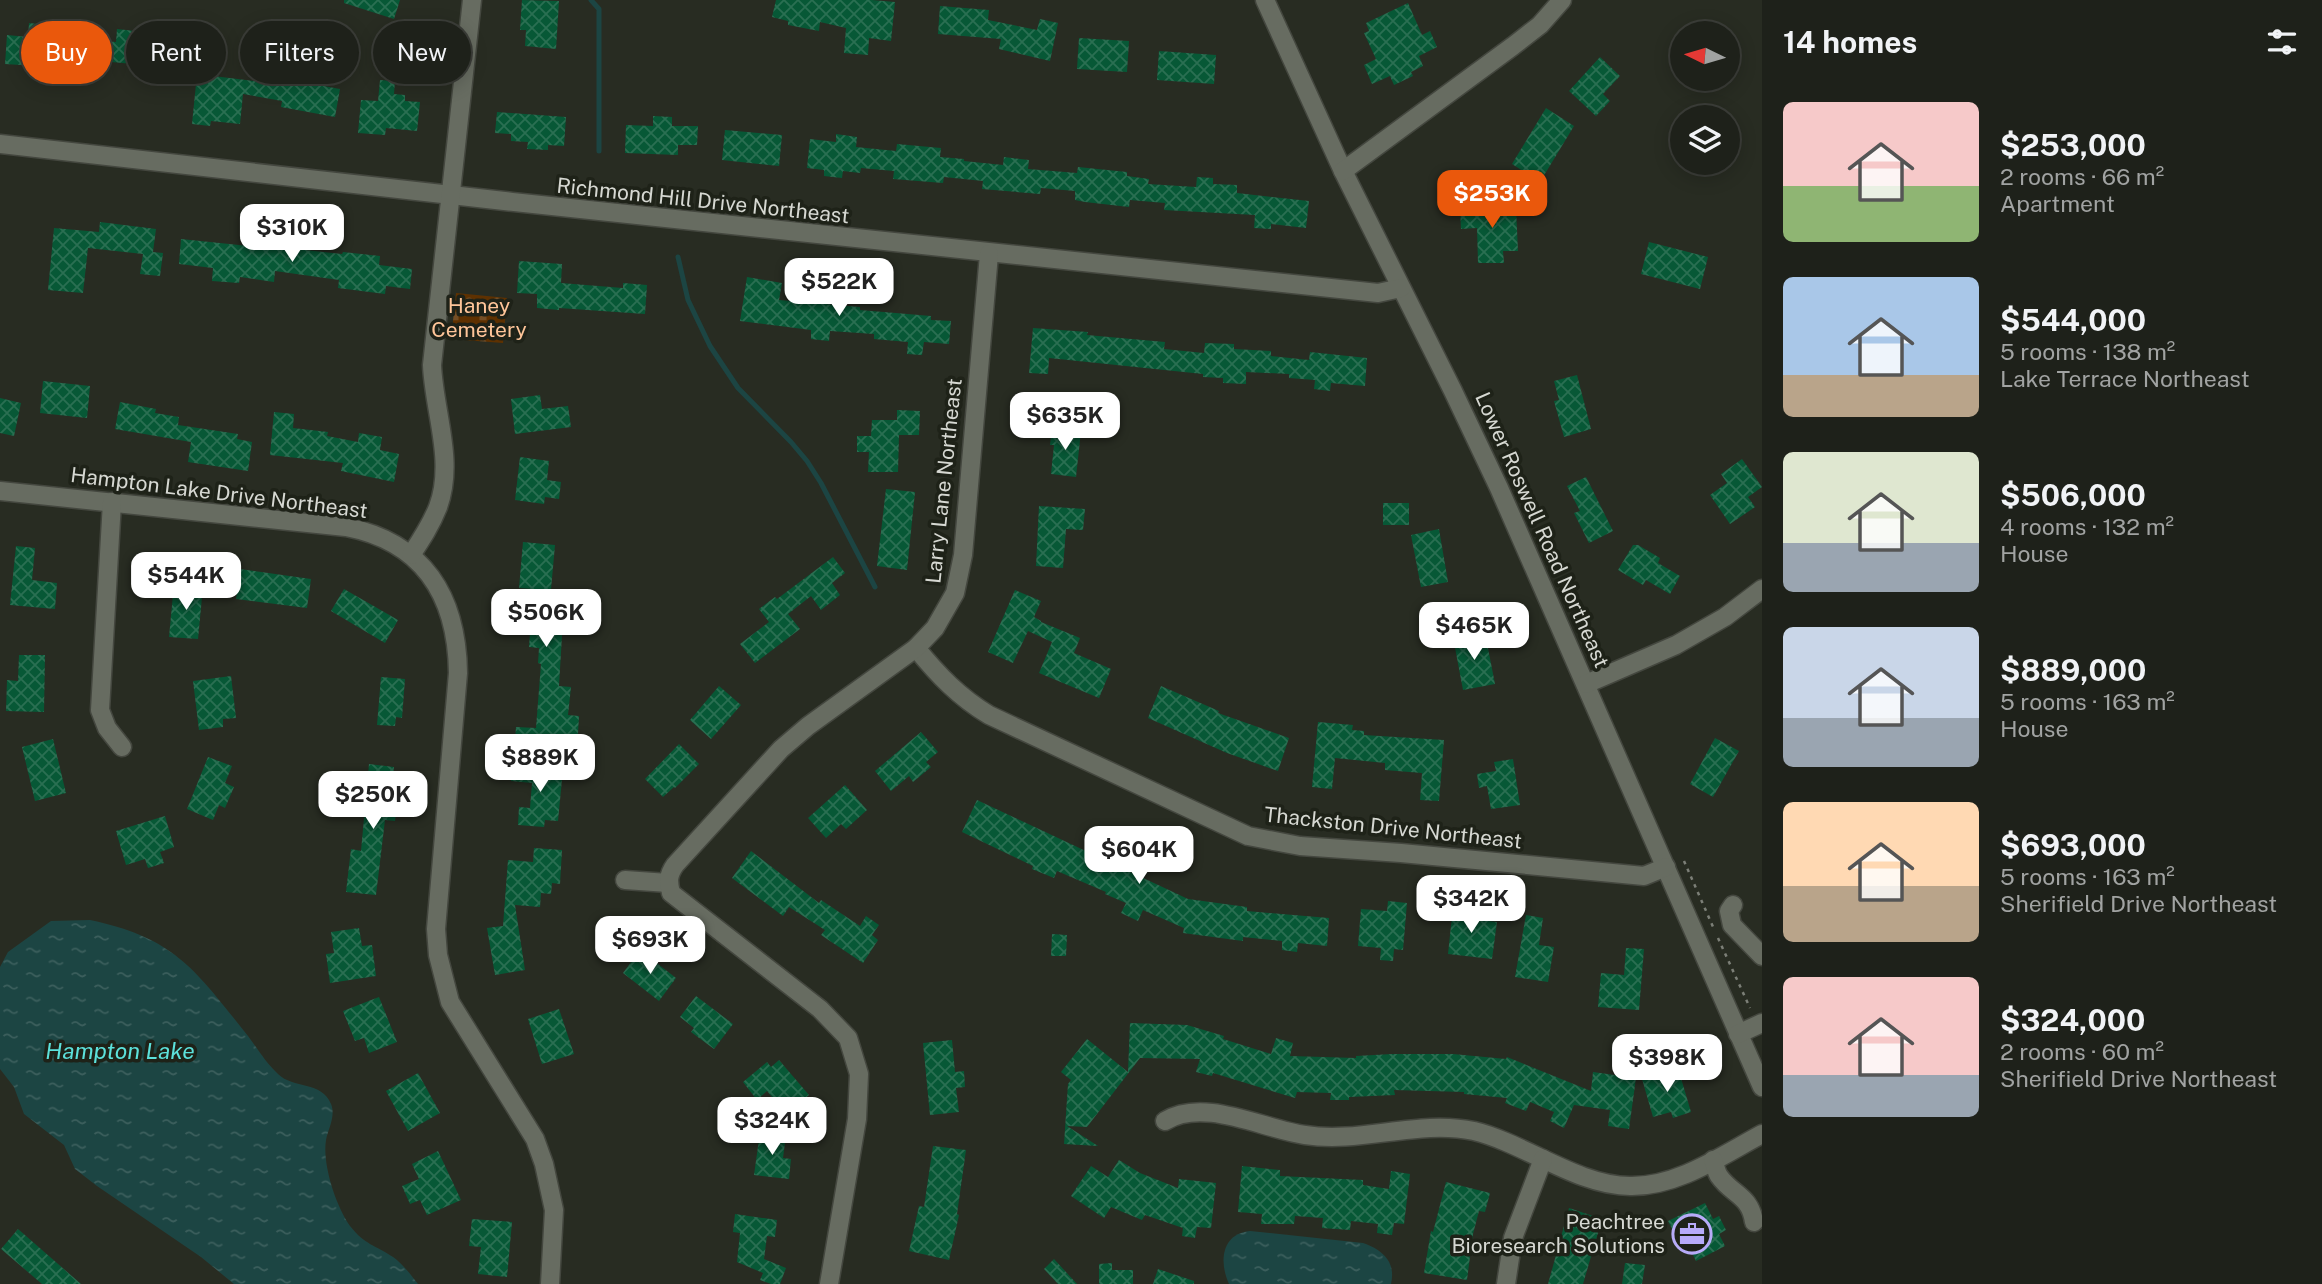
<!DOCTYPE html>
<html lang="en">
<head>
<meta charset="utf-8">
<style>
  :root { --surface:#1e211a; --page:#2b2e27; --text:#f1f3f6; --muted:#a1a3a2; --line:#3c3e39; --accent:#ea580c }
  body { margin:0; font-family:"Public Sans",sans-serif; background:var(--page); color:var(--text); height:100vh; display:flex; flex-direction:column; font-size:26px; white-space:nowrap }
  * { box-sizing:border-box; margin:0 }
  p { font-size:23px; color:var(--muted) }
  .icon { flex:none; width:38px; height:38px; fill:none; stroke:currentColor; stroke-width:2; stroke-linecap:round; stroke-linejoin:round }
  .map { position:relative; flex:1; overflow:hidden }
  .details { display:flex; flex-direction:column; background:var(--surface); width:560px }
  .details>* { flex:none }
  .top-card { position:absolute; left:21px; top:21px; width:665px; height:63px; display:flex; gap:14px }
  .needle { width:46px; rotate:275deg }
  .buttons { position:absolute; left:1670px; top:21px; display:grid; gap:14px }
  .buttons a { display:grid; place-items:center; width:70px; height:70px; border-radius:50%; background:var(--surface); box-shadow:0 4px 18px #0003,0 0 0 2px var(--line); font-size:35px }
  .price { position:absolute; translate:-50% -60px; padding:0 16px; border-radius:14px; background:#fff; color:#222; font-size:23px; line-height:46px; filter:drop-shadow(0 2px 4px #0008) }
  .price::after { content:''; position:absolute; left:50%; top:42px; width:21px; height:16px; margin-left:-10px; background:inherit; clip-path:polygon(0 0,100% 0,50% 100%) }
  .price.current { background:var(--accent); color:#fff }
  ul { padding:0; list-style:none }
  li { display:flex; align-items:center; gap:21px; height:175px; padding:0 21px }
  li span { display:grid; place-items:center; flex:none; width:196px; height:140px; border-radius:10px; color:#555 }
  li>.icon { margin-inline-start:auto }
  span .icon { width:84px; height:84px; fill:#fffc; stroke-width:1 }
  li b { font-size:30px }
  h2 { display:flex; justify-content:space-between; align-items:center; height:84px; padding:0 21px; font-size:30px }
  .tag { padding:0 24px; border-radius:32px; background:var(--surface); box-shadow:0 4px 18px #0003,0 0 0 2px var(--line); font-size:24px; line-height:63px }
  .tag.current { background:var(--accent); color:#fff }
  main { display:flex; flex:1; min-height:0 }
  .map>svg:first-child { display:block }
</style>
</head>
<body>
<main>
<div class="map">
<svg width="1762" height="1284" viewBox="0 0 1762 1284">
  <defs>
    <pattern id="cemetery-stones" width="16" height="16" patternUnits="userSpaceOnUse" patternTransform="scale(1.75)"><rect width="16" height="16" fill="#5e3101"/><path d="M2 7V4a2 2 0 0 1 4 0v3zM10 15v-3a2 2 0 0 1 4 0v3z" fill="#744e25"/></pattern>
    <pattern id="water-ripples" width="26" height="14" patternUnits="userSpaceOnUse" patternTransform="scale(1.75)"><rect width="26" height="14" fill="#1c4543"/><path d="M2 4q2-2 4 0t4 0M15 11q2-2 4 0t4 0" fill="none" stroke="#3c5f5d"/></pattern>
    <pattern id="building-cross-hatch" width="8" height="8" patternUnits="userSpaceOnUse" patternTransform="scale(1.75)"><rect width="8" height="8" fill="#075836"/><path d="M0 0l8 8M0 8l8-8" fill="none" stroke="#2a6f52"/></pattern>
  </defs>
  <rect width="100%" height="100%" fill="#282c22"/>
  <polygon fill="url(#cemetery-stones)" points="456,293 507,298 503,343 451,339"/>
  <g fill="url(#water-ripples)">
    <path d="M90 920C176 938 196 971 248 1036 257 1048 266 1063 278 1074 293 1089 322 1081 331 1104 336 1116 328 1129 326 1140 322 1164 336 1206 350 1226 365 1245 375 1245 393 1257 402 1263 411 1275 418 1284H234L201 1257 97 1186 75 1169 64 1145 24 1114 14 1087 0 1069V967L8 952 51 921Z"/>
    <path d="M1250 1231 1363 1243C1383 1250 1396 1262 1391 1284H1229C1219 1262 1221 1234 1250 1231Z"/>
  </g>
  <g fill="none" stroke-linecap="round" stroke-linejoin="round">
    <g stroke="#1c4543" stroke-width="5">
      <polyline points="591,0 599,9 599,151"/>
      <polyline points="678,257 688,300 710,346 738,388 791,442 807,461 821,483 875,587"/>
    </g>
  </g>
  <g fill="url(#building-cross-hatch)">
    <polygon points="344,0 400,0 394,19 344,3"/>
    <polygon points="522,0 559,1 556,49 525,46 526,30 520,30"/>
    <polygon points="776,0 872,0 895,2 891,41 869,38 868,55 844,53 846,28 820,22 819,31 788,25 788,21 772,17"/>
    <polygon points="1408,3 1422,35 1430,31 1437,47 1419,56 1423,66 1411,72 1413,76 1394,85 1390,76 1372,84 1364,65 1376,59 1364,33 1369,31 1366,23"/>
    <polygon points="940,6 989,10 988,20 1037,30 1040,19 1058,23 1050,61 999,49 1001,39 938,34"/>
    <polygon points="29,23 48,25 47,35 62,36 61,47 68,47 67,68 5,64 7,35 28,37"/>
    <polygon points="117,29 135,31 134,39 167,43 165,67 90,60 91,40 116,42"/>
    <polygon points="1079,38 1129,41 1127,72 1077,69"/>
    <polygon points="1159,51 1216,55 1214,84 1157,80"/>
    <polygon points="1600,57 1620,76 1603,94 1610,101 1596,116 1569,91"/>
    <polygon points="197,74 263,82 264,75 340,89 335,117 281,107 282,101 243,94 240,124 211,121 210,126 192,124"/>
    <polygon points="380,80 395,81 394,94 405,95 405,101 420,102 417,131 386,128 385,135 358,133 361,100 378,101"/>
    <polygon points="1546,108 1574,126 1540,182 1512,164"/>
    <polygon points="497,112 566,117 564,146 548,145 548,150 527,149 528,142 511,141 511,134 495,133"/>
    <polygon points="653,116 672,117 672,126 698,126 697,145 678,145 678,155 625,153 626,125 653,126"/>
    <polygon points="725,130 782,135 779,166 722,160"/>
    <polygon points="836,134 857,137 856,147 896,151 897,144 941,148 940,157 964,159 964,161 1003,165 1004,157 1029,160 1028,169 1077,173 1078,167 1127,172 1127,176 1149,179 1148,184 1196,187 1197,177 1213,178 1213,184 1237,185 1237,193 1309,201 1306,228 1271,224 1271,229 1254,228 1255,215 1164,210 1165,203 1130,200 1129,207 1085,202 1075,200 1075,191 1041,188 1040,194 982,189 983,181 944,177 943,183 893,179 894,171 861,168 860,173 843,171 842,178 824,176 824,170 807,168 810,139 836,142"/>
    <polygon points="1491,198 1491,209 1516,208 1518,251 1503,251 1504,263 1478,263 1477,228 1461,229 1460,209 1477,208 1477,199"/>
    <polygon points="100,222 156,229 153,252 163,253 160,276 140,274 143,254 88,248 83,293 48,290 54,228 99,232"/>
    <polygon points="259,237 297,242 296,249 342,254 343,252 380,256 379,265 412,269 410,289 386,286 385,294 338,288 339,280 275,271 274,282 240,277 239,283 212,281 213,268 179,264 181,239 258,247"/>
    <polygon points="1649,242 1708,257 1700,289 1641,274"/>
    <polygon points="519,261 562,264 561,283 623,288 623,283 647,285 645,314 559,308 559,310 537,308 537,294 517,293"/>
    <polygon points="747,277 782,283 779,300 860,307 860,310 931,316 931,320 951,321 949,344 924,342 922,355 907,354 908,342 874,339 874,334 830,331 829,341 811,339 811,330 740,321"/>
    <polygon points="1033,328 1088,332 1087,335 1165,342 1164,349 1204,353 1205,343 1234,344 1234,349 1271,351 1271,356 1309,360 1310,352 1367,358 1365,386 1331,383 1330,391 1314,389 1315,380 1289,378 1289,374 1246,372 1246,384 1223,383 1223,378 1203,377 1203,374 1049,358 1048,374 1029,373"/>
    <polygon points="1577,375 1591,429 1564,437 1554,401 1559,400 1554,381"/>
    <polygon points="43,381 90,386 87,418 40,413"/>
    <polygon points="540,395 542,409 568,406 571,427 515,434 511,399"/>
    <polygon points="0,398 21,403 14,436 0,433"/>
    <polygon points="120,402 156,409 155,413 179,417 178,425 238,434 237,439 252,442 248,471 188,462 191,442 115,429"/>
    <polygon points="897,410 920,411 919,435 899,435 898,472 868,472 869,452 857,452 857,436 871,436 872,420 897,420"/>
    <polygon points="274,412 294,414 293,428 328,432 327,436 358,442 359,433 382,437 380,450 399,454 394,482 341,471 343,463 270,455"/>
    <polygon points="1052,428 1081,431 1076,477 1051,474 1054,445 1050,445"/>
    <polygon points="520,457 549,461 547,480 561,482 559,499 545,497 544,504 515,500"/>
    <polygon points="1742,459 1762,487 1748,497 1755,507 1730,524 1710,495 1727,483 1721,474"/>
    <polygon points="1586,477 1613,531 1589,543 1574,513 1580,511 1567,486"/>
    <polygon points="886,489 915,492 907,570 877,566"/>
    <rect x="1383" y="503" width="26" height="22"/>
    <polygon points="1039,506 1085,509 1083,530 1066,529 1063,568 1036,566"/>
    <polygon points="1439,529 1448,582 1421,587 1411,535"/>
    <polygon points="523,542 555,545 550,601 564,602 559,686 571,687 568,715 579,716 578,734 567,734 566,744 515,740 516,727 536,728 541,664 538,663 539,648 529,647 533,589 519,588"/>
    <polygon points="1633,545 1638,545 1660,558 1658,563 1680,576 1670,594 1646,580 1643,585 1618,570"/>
    <polygon points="16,546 35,548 32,580 57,583 55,609 10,605"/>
    <polygon points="833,557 845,573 832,583 840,595 821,610 811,596 788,614 800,629 755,663 740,644 769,622 759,609 775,597 777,599"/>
    <polygon points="240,569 311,579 307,608 236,599"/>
    <polygon points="174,584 203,587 198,639 169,637"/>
    <polygon points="344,589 398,620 385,643 331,611"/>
    <polygon points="1015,590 1041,601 1034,617 1041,621 1041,622 1080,638 1074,653 1111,669 1099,698 1039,673 1052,642 1028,631 1013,663 988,652"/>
    <polygon points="1470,634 1472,641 1486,638 1495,684 1463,690 1453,637"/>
    <polygon points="19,655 45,655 44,712 6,711 7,680 18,681"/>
    <polygon points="231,676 236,718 223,719 223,727 199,730 193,681"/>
    <polygon points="381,677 405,679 402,718 396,717 395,726 377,725"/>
    <polygon points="719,686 741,705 711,739 690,720"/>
    <polygon points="1161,686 1219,711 1218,713 1289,738 1278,771 1227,753 1148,718"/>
    <polygon points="1318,722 1353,725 1352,730 1364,731 1364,735 1444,740 1439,801 1420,800 1422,773 1385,770 1385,763 1335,758 1332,789 1312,787"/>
    <polygon points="921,732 938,752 926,762 931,767 913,782 909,776 891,791 875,771"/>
    <polygon points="1715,738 1739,751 1713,797 1690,784"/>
    <polygon points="53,739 66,793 35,801 22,747"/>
    <polygon points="679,744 699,764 675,788 674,787 663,797 645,779"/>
    <polygon points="208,757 232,766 225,783 234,787 225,808 219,805 213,820 187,809"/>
    <polygon points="1513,759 1520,805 1491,809 1487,786 1479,788 1477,774 1496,771 1494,762"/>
    <polygon points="369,764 394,767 391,797 398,798 395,821 385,820 376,895 346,892 351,849 361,851"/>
    <polygon points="513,764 563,769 558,821 545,820 544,827 518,825 519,807 530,808 532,783 511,781"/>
    <polygon points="845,785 867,810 846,829 841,824 826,838 808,818"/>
    <polygon points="977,800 1188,899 1247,907 1247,911 1329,918 1327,946 1298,943 1297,952 1282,950 1282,941 1243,937 1243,941 1183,933 1184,928 1143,910 1138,921 1121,913 1126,903 1105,894 1106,892 1057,871 1054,878 1032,869 1033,866 962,832"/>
    <polygon points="165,816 174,847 160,852 164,863 148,868 145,859 126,865 116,831"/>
    <polygon points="534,848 562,850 560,884 552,883 551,894 541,893 540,907 515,905 525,970 495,975 487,928 503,926 508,860 533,862"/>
    <polygon points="751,851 819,903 821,900 860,926 866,916 879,925 872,935 878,940 863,963 821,935 825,930 789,907 783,916 732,878"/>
    <polygon points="1388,901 1407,903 1403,950 1394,949 1393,961 1380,960 1381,948 1358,946 1361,909 1387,911"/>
    <polygon points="1453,907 1472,910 1471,919 1497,922 1492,959 1448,954"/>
    <polygon points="1526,915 1543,918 1539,945 1554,947 1548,982 1515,977"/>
    <polygon points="359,928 362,946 372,945 376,976 330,983 326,954 334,953 331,932"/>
    <polygon points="1052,934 1067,935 1066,956 1051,956"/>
    <polygon points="1626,948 1644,949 1639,1010 1598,1007 1601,973 1624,975"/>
    <polygon points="640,950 676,978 659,1001 623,973"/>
    <polygon points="696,996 733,1024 714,1049 691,1032 694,1028 680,1017"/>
    <polygon points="379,997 397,1042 369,1053 364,1038 355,1041 343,1011"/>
    <polygon points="559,1009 574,1054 542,1064 528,1019"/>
    <polygon points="1130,1023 1187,1025 1224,1036 1223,1039 1271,1054 1276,1038 1293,1043 1290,1056 1356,1058 1356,1056 1392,1054 1453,1054 1506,1059 1507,1057 1591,1091 1593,1072 1636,1078 1629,1129 1608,1126 1610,1110 1574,1105 1564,1128 1550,1121 1554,1112 1530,1102 1526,1111 1505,1103 1507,1098 1464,1094 1464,1092 1394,1090 1395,1095 1349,1097 1349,1100 1330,1100 1331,1093 1297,1092 1295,1098 1213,1073 1212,1076 1196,1072 1200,1059 1140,1058 1087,1127 1067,1126 1098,1146 1064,1144 1068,1084 1071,1080 1061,1072 1087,1039 1128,1072"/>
    <polygon points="952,1040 955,1072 964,1071 965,1087 956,1088 959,1112 930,1115 923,1043"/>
    <polygon points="779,1060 809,1095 786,1114 767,1091 757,1100 743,1082 767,1062 771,1067"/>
    <polygon points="1678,1068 1691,1112 1673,1118 1671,1112 1653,1117 1642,1079"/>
    <polygon points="418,1073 440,1113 408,1131 386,1091"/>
    <polygon points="760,1132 786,1135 783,1158 791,1159 789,1179 754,1175"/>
    <polygon points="933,1146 966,1150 957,1214 959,1215 949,1260 909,1251 919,1206 924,1207"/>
    <polygon points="438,1151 461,1200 427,1215 420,1200 410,1204 402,1186 419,1179 412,1164"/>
    <polygon points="1119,1160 1140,1173 1178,1188 1179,1179 1216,1183 1211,1228 1197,1227 1195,1238 1182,1236 1183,1228 1145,1215 1142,1220 1111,1207 1104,1218 1071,1196 1091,1166 1108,1177"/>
    <polygon points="1242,1166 1280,1170 1280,1176 1363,1180 1363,1185 1389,1189 1391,1171 1410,1174 1404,1224 1394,1223 1392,1235 1377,1233 1378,1224 1351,1221 1350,1230 1322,1228 1323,1218 1295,1216 1294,1224 1261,1224 1262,1214 1238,1212"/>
    <polygon points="1446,1182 1490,1193 1485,1212 1479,1211 1473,1234 1467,1280 1424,1273 1431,1231 1433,1232"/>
    <polygon points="1705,1203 1713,1219 1719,1216 1726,1230 1719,1234 1725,1246 1696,1261 1685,1239 1679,1243 1668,1221"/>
    <polygon points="1569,1208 1602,1219 1583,1284 1548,1284"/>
    <polygon points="735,1214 777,1220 775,1237 767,1236 764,1259 786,1268 780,1284 771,1284 760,1280 763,1273 737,1262 740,1233 733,1232"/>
    <polygon points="472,1219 512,1222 507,1277 478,1274 481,1247 469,1246"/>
    <polygon points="18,1229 81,1284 42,1284 1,1249"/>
    <polygon points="1054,1259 1077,1284 1058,1284 1044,1269"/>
    <polygon points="1112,1263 1112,1270 1133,1270 1133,1284 1099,1284 1099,1264"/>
    <polygon points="1625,1263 1645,1265 1642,1284 1622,1284"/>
    <polygon points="1158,1269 1194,1281 1194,1284 1153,1284"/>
  </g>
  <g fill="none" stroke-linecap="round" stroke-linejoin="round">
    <g stroke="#44473f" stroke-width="21">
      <g id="minor">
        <polyline points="1265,0 1343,171 1453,391 1499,488 1762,1087"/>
        <path d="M0 144C459 197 918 247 1378 293L1401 288"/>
        <polyline points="1343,171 1513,46 1540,25 1562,0"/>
        <path d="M0 491 346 527C424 542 457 597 458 673L436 929 438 955 450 1002 535 1139 544 1164 554 1210 550 1284"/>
        <polyline points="112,502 100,710 107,728 122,747"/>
        <path d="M411 555C421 540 431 525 438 507 455 461 434 412 432 365L472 0"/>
        <path d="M916 648C938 675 959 697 989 715L1248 836 1300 846 1401 853 1644 876 1666 867"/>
        <polyline points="1586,684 1676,645 1725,617 1762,589"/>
        <polyline points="625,880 668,883"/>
        <polyline points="1733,905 1729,911 1732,925 1762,956"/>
        <polyline points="1738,1034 1762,1023"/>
        <path d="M1165 1121C1204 1097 1263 1129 1305 1135 1361 1144 1418 1119 1474 1131 1524 1143 1578 1186 1630 1186 1677 1187 1721 1156 1762 1134"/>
        <path d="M1713 1160C1715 1164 1716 1172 1719 1176 1732 1195 1750 1195 1754 1222"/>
        <path d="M829 1284 857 1119 859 1074 848 1038 820 1009 671 893C668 881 668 875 675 865L781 749 808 726 916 648 935 628 955 593 963 555 989 254"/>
        <polyline points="1506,1284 1513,1238 1543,1159"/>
      </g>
    </g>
    <g stroke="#7c7f77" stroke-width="2.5" stroke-dasharray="3.5 5" stroke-linecap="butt">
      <polyline points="1684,861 1714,929"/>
      <polyline points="1718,938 1750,1008"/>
    </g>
    <use href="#minor" stroke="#676c61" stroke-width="18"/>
  </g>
  <defs>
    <g id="office-ring" transform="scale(2.0125)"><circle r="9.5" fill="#1e2218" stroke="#b7abf8" stroke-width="1.5"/><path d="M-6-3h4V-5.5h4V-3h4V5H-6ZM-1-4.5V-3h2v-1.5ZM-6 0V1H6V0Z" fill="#b7abf8"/></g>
  </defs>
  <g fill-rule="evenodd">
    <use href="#office-ring" x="1692" y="1234"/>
  </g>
  <g text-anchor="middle" stroke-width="7" stroke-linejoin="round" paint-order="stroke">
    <g font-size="21" fill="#d6d8d2" stroke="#1e2218">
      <text transform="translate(703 201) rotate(6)" y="7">Richmond Hill Drive Northeast</text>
      <text transform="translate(944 481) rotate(-84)" y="7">Larry Lane Northeast</text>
      <text transform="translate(219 493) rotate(7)" y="7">Hampton Lake Drive Northeast</text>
      <text transform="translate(1542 530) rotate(66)" y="7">Lower Roswell Road Northeast</text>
      <text transform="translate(1393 828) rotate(6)" y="7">Thackston Drive Northeast</text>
    </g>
    <g font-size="21" fill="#fec599" stroke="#1e2218">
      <text x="479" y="313">Haney<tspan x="479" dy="24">Cemetery</tspan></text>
    </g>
    <g font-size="21" fill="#d6d8d2" stroke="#1e2218" text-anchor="end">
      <text x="1665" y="1229">Peachtree<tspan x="1665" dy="24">Bioresearch Solutions</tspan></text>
    </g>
    <g font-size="23" font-style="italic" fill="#5ce1db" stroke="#1e2218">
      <text x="120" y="1059">Hampton Lake</text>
    </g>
  </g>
</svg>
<div class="buttons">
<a><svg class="needle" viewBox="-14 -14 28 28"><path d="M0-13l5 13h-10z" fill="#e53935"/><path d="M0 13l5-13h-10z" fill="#a1a3a2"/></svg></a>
<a><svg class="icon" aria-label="layers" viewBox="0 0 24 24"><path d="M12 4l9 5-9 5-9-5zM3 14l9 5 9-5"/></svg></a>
</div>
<b class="price current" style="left:1492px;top:230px">$253K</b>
<b class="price" style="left:292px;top:264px">$310K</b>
<b class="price" style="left:839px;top:318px">$522K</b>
<b class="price" style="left:1065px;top:452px">$635K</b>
<b class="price" style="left:186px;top:612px">$544K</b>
<b class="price" style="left:546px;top:649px">$506K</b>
<b class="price" style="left:1474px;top:662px">$465K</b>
<b class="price" style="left:540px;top:794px">$889K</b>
<b class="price" style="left:373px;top:831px">$250K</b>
<b class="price" style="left:1139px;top:886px">$604K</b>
<b class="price" style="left:1471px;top:935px">$342K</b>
<b class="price" style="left:650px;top:976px">$693K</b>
<b class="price" style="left:1667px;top:1094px">$398K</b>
<b class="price" style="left:772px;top:1157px">$324K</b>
<div class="top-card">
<a class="tag current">Buy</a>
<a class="tag">Rent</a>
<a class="tag">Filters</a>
<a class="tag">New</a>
</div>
</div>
<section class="details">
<h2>14 homes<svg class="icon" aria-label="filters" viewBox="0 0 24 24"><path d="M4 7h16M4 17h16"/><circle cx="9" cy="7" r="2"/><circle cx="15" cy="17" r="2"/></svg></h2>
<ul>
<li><span style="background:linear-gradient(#f6c9c9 60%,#8fb573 0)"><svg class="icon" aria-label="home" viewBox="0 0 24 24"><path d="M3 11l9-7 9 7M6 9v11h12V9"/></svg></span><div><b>$253,000</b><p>2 rooms · 66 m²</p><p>Apartment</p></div></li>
<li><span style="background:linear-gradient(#a9c7e8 70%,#b9a48a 0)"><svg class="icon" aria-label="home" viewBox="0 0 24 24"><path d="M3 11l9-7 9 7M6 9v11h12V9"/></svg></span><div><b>$544,000</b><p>5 rooms · 138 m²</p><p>Lake Terrace Northeast</p></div></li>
<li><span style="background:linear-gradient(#dfe7d0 65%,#9aa5b1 0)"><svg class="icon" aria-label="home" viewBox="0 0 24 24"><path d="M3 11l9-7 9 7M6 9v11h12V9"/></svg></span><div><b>$506,000</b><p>4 rooms · 132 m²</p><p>House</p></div></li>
<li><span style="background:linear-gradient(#c9d6e8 65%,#9aa5b1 0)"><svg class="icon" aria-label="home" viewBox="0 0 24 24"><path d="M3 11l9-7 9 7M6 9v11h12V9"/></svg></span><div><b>$889,000</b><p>5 rooms · 163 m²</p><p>House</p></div></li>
<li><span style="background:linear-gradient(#ffd9b3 60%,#b9a48a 0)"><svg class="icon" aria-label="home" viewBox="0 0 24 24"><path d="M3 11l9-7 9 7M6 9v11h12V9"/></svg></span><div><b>$693,000</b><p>5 rooms · 163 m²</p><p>Sherifield Drive Northeast</p></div></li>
<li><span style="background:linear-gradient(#f6c9c9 70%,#9aa5b1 0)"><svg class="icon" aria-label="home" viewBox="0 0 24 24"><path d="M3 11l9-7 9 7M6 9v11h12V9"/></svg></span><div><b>$324,000</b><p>2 rooms · 60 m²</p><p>Sherifield Drive Northeast</p></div></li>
</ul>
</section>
</main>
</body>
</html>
